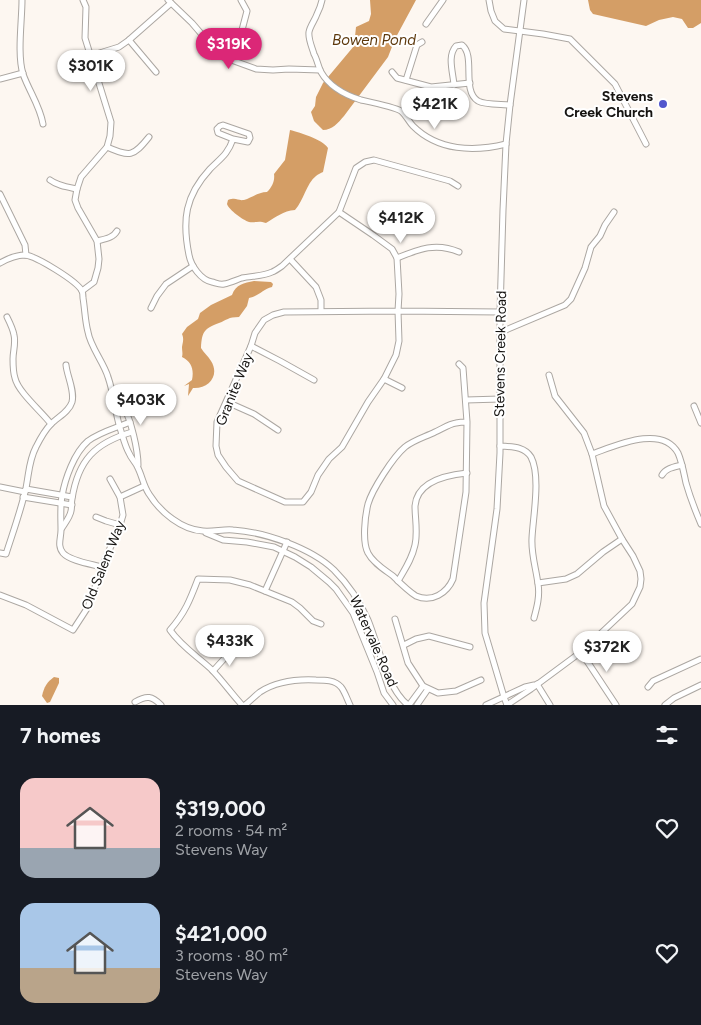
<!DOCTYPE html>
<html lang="en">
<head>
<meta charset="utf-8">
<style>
  :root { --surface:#171b24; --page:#242831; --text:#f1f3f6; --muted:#9ea1a6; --accent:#db2777 }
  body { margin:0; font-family:Figtree,sans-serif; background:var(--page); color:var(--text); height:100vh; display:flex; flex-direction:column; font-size:19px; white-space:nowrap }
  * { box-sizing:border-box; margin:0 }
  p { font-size:16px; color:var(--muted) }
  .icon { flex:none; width:28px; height:28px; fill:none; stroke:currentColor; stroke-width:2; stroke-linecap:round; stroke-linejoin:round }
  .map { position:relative; height:705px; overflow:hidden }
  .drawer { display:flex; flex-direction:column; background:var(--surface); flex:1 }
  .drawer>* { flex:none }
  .price { position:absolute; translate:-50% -42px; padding:0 11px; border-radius:18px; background:#fff; color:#222; font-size:16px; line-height:32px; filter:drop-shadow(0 1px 2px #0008) }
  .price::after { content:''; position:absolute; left:50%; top:30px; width:15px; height:11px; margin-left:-8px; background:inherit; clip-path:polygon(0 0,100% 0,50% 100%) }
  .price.active { background:var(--accent); color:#fff }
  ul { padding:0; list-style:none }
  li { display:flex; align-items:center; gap:15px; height:125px; padding:0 20px }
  li span { display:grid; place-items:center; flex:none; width:140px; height:100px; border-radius:15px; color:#555 }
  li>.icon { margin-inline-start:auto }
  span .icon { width:60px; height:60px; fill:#fffc; stroke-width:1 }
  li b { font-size:21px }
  h2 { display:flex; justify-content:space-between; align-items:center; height:60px; padding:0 20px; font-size:21px }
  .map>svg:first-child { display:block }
</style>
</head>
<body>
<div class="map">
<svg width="701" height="705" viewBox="0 0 701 705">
  <rect width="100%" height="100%" fill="#fdf7f1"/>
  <g fill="#d49e66">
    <path d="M370 0H416L395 39 388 57 344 116C338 123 332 130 323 130L314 121 311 112 315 106 316 97 323 83 354 46 356 27 369 21 371 14Z"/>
    <polygon points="588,0 701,0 701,23 693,28 688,28 682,19 673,17 659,20 646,26 593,14 590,10"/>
    <path d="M290 130C301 133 322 139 328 148L323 172C321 173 318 174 316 176 306 184 304 200 295 210 283 211 276 217 266 223 258 220 256 223 249 222 243 220 229 210 227 204L228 200C237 197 237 201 244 200 252 198 258 192 267 192 272 187 275 181 274 174L285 160Z"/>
    <path d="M254 281 271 282 273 284 272 287C263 289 259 296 249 298L247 306 239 317C228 317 227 320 219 323 204 329 202 331 201 348 204 353 208 356 211 361 220 375 209 389 193 388L188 396 189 384 184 386 192 380C194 370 192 362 182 357 183 353 182 351 182 347 183 341 184 339 182 334L187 327 198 319 200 313 211 305 232 295C236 284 244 283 254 281Z"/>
    <path d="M54 677 59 678V683L50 702 47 703 42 696C44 687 47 682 54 677Z"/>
  </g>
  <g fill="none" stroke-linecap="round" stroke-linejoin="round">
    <g stroke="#aca7a2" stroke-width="7">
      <g id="minor">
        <path d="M22 0C22 21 17 54 23 74 29 91 40 106 43 124"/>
        <polyline points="168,0 192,23 210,44 223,57 256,69 273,70 289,69 320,70"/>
        <path d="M322 0C321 5 319 10 317 14 315 20 310 26 309 32 308 39 312 47 314 54 317 59 318 66 321 72 329 86 345 95 361 100 370 102 394 107 401 111 406 115 409 122 413 126 438 151 474 152 506 144"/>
        <polyline points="489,0 491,11 495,21 504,29 543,34 570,39 615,84 646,144"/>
        <polyline points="426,24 443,0"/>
        <polyline points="129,40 156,72"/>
        <polyline points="90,56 119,47 129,40 171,3"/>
        <polyline points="231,60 242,30 247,11 241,0"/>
        <polyline points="392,72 397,78 431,87 470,83"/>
        <polyline points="0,79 23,73"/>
        <polyline points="406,80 417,45 422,42"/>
        <path d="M454 85C453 72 447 56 456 46L462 45C476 56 461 90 478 101 485 105 502 104 510 105"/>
        <path d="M233 139 218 133 217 129 220 126 223 125 249 134 250 138 248 142 233 139C228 154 221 158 210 169 185 196 182 220 189 255 191 266 201 280 212 282 216 283 220 285 224 284 230 283 236 280 242 278 251 276 265 276 272 272 275 271 279 268 282 266L339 212 356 168 365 162 374 160 450 181 458 186"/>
        <path d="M107 147C130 157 133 157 149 137"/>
        <path d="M50 180C58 186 67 187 77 189"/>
        <polyline points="0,194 25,245 26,255"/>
        <polyline points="339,212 373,235 392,249 397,258 399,294 398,311 399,341 396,355 384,379 368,402 342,447 329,459 318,475 311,492 303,502 285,502 238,481 226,467 218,455 216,446 217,422 251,346 255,333 264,320 273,315 284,312 398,311 500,312"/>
        <path d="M97 241C105 239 113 238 117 231"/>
        <path d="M397 258C419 249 436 242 459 252"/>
        <polyline points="290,259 316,287 321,300 321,311"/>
        <path d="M0 263C7 259 17 255 25 255 36 256 77 281 82 291 83 293 83 296 83 298 85 310 85 321 88 332 90 346 104 363 108 377 114 394 115 412 120 428 123 437 125 446 129 453 131 458 135 462 137 466 142 475 143 485 149 494 160 512 182 530 203 531 213 532 224 529 233 530 265 532 311 548 334 570 348 584 360 602 368 620 378 644 387 689 408 705"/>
        <polyline points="82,291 94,282 98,268 99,259 97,241 78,208 75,200 77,189 81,177 107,147 110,136 111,122 85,38 86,7 83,0"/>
        <polyline points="151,308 157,296 166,284 193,266"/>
        <path d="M7 317C10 323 13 329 14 335 16 343 13 351 13 359 13 365 13 372 15 378 18 392 42 412 51 424"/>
        <polyline points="501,332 565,305 571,299 585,268 591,247 600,236 605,225 614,212"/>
        <polyline points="251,346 280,361 314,380"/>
        <path d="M459 364 463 368 467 422 466 492 453 579C447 593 432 603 416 596 408 591 400 583 393 576 385 570 373 563 368 553 362 542 365 516 368 504 372 490 393 457 405 447 414 440 425 437 435 432 442 429 449 424 456 423 460 422 464 422 467 422"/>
        <polyline points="384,379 402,388"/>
        <path d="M115 397C117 400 121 403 123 406 131 419 138 450 138 465"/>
        <polyline points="466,400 500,399"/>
        <polyline points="227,402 254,414 278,430"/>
        <polyline points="694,406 701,423"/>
        <path d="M500 446C512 447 524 446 531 457 541 476 533 517 532 538 531 554 536 568 538 584 540 596 537 607 534 618"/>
        <path d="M592 454C615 446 662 424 678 453 682 462 684 474 686 483 690 497 695 510 701 524"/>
        <path d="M662 475C666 468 674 467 682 465"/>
        <polyline points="0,487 25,492"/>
        <polyline points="26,489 72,497"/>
        <polyline points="23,497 72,505"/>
        <polyline points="120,497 144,486"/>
        <polyline points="96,517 106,521 120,525"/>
        <path d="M62 528C65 523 70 517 71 511 72 507 71 503 72 499 78 460 95 443 132 432"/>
        <polyline points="206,533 223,540 247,542 274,547 295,557 311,567 329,582 336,589 353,613 377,672 384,693 393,705"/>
        <path d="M0 553 6 554C13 532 21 510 26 488 29 473 29 460 36 447 40 439 45 430 51 424 58 417 69 412 72 402 75 391 67 376 66 365"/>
        <path d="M102 567C91 564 70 561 63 553 57 546 61 538 61 530 61 519 60 507 62 496 65 479 74 453 88 441 100 432 116 428 130 422"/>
        <path d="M398 581C405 569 412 559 415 545 418 532 415 519 415 506 417 481 447 475 467 473"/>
        <polyline points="538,583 566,579 577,574 603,552 622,539"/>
        <polyline points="265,591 287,542"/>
        <polyline points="0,595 26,605 73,630 88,607 102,567 120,525 123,515 120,497 110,479"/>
        <polyline points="395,619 408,663 423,686 438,693 456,691 481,680"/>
        <polyline points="404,645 416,639 429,636 470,647"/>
        <polyline points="581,652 616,705"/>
        <polyline points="213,671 233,649"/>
        <polyline points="537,684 550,705"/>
        <polyline points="648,687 653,681 701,659"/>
        <path d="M135 702C147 695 152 696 161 705"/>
        <path d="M242 705C231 693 222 680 211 669 197 656 181 646 170 630 185 613 190 600 198 579L230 580 250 585 292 602 300 608 313 621 321 624"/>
        <path d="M245 705C250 701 255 696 260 692 277 681 296 679 316 680 325 680 335 680 341 687 345 692 347 699 350 705"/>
        <polyline points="409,705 423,686"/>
        <polyline points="417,705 428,689"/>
        <polyline points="486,705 525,687 534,685"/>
        <polyline points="507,705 504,697 485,633 484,603 497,509 500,453 500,312 503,210 506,144 510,105 524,0"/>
        <polyline points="507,705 531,689 581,652 632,604 640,587 641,579 640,571 633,556 622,539 604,506 592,454 584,433 555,396 549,375"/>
        <polyline points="665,705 674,698 701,685"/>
      </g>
    </g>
    <use href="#minor" stroke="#fff" stroke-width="5"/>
  </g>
  <circle fill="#5156cd" stroke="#fff" stroke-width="2" cx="663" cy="104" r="5"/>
  <g text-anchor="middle" stroke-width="4" stroke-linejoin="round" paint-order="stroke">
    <g font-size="14" font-weight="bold" fill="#161412" stroke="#fff" text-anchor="end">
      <text x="653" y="101">Stevens<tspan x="653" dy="16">Creek Church</tspan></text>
    </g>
    <g font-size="14" fill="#161412" stroke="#fff">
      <text transform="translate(500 354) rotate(-89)" y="5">Stevens Creek Road</text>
      <text transform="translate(234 389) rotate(-68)" y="5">Granite Way</text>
      <text transform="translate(103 565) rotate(-68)" y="5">Old Salem Way</text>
      <text transform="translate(374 641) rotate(66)" y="5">Watervale Road</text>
    </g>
    <g font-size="15" font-style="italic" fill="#5e390d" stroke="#fff">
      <text x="374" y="45">Bowen Pond</text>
    </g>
  </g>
</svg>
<b class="price active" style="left:229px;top:70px">$319K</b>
<b class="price" style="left:91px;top:92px">$301K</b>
<b class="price" style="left:435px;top:130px">$421K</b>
<b class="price" style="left:401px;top:244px">$412K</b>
<b class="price" style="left:141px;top:426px">$403K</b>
<b class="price" style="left:230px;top:667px">$433K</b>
<b class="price" style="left:607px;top:673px">$372K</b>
</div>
<section class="drawer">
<h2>7 homes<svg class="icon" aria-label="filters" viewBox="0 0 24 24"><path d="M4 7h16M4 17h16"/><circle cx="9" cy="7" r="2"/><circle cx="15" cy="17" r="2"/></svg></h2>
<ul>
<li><span style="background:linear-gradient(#f6c9c9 70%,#9aa5b1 0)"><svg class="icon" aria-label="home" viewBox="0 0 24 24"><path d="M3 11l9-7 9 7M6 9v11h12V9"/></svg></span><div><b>$319,000</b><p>2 rooms · 54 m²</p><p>Stevens Way</p></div><svg class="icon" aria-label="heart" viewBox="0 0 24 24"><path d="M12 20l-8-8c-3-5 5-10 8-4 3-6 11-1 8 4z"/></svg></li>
<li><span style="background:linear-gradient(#a9c7e8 65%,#b9a48a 0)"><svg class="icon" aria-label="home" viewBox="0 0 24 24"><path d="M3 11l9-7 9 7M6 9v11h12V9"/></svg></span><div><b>$421,000</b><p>3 rooms · 80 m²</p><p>Stevens Way</p></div><svg class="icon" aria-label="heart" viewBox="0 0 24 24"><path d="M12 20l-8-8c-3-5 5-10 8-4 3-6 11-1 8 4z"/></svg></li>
</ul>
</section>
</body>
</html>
